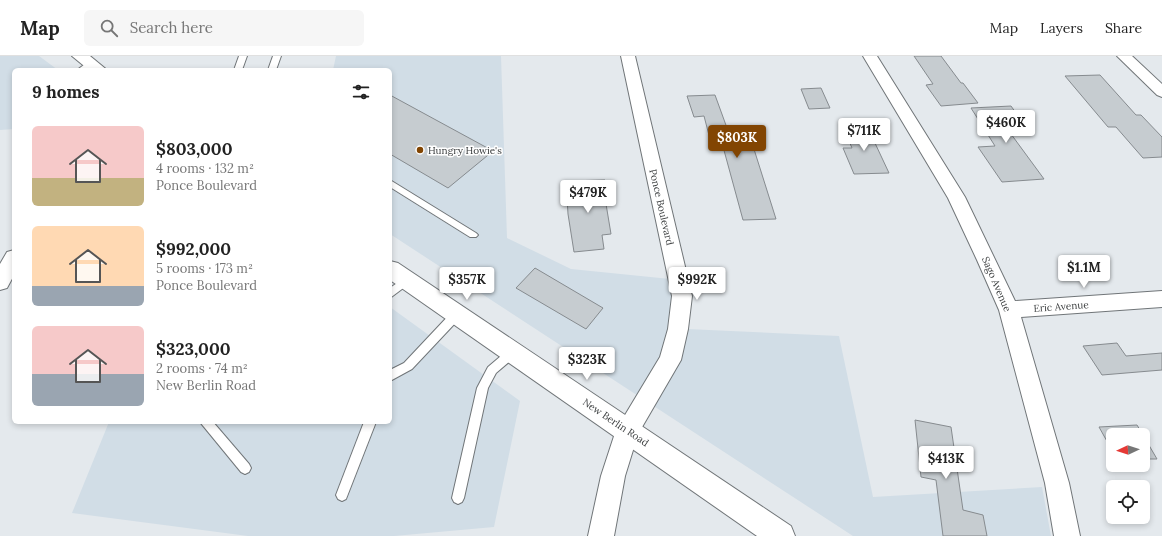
<!DOCTYPE html>
<html lang="en">
<head>
<meta charset="utf-8">
<style>
  :root { --surface:#fff; --page:#f6f6f6; --text:#222; --muted:#767676; --line:#e0e0e0; --accent:#824502 }
  body { margin:0; font-family:Lora,serif; background:var(--page); color:var(--text); height:100vh; display:flex; flex-direction:column; font-size:15px; white-space:nowrap }
  * { box-sizing:border-box; margin:0 }
  p { font-size:13px; color:var(--muted) }
  .icon { flex:none; width:22px; height:22px; fill:none; stroke:currentColor; stroke-width:2; stroke-linecap:round; stroke-linejoin:round }
  .map { position:relative; flex:1; overflow:hidden }
  .sheet { position:absolute; left:12px; top:12px; width:380px; height:356px; display:flex; flex-direction:column; background:var(--surface); border-radius:6px; box-shadow:0 2px 6px #0003 }
  .sheet>* { flex:none }
  .needle { width:26px; rotate:266deg }
  .tools { position:absolute; left:1106px; top:372px; display:grid; gap:8px }
  .tools a { display:grid; place-items:center; width:44px; height:44px; border-radius:6px; background:var(--surface); box-shadow:0 2px 6px #0003; font-size:20px }
  .price { position:absolute; translate:-50% -34px; padding:0 9px; border-radius:4px; background:#fff; color:#222; font-size:13px; line-height:26px; filter:drop-shadow(0 1px 2px #0008) }
  .price::after { content:''; position:absolute; left:50%; top:24px; width:12px; height:9px; margin-left:-6px; background:inherit; clip-path:polygon(0 0,100% 0,50% 100%) }
  .price.selected { background:var(--accent); color:#fff }
  ul { padding:0; list-style:none }
  li { display:flex; align-items:center; gap:12px; height:100px; padding:0 20px }
  li span { display:grid; place-items:center; flex:none; width:112px; height:80px; border-radius:6px; color:#555 }
  li>.icon { margin-inline-start:auto }
  span .icon { width:48px; height:48px; fill:#fffc; stroke-width:1 }
  li b { font-size:17px }
  h2 { display:flex; justify-content:space-between; align-items:center; height:48px; padding:0 20px; font-size:17px }
  header { display:flex; align-items:center; gap:24px; box-sizing:border-box; height:56px; padding:0 20px; background:var(--surface); border-bottom:1px solid var(--line) }
  header strong { font-size:19px }
  nav { display:flex; gap:22px; margin-inline-start:auto; font-size:14px }
  .search { width:280px; height:36px; background:var(--page); display:flex; align-items:center; gap:10px; box-sizing:border-box; padding:0 14px; border-radius:6px; color:var(--muted); font-size:15px }
  .map>svg:first-child { display:block }
</style>
</head>
<body>
<header>
<strong>Map</strong>
<div class="search"><svg class="icon" aria-label="search" viewBox="0 0 24 24"><circle cx="10" cy="10" r="6"/><path d="M15 15l6 6"/></svg>Search here</div>
<nav><a>Map</a><a>Layers</a><a>Share</a></nav>
</header>
<div class="map">
<svg width="1162" height="480" viewBox="0 0 1162 480">
  <rect width="100%" height="100%" fill="#e4e9ed"/>
  <g fill="#d1dde6">
    <polygon points="0,0 39,0 58,14 14,14 14,73 0,74"/>
    <polygon points="336,0 501,0 507,182 571,213 690,225 692,242 687,273 839,280 873,441 1042,431 1051,480 853,480 390,178 390,14 333,14"/>
    <polygon points="390,251 520,345 494,471 394,480 248,480 72,457 109,366 390,366"/>
  </g>
  <g fill="#c6ccd0" stroke="#868b8f">
    <polygon points="914,0 941,0 961,27 963,27 978,47 941,50 926,29 933,28"/>
    <polygon points="1100,19 1136,59 1141,59 1162,81 1162,101 1143,102 1116,71 1108,71 1065,20"/>
    <polygon points="821,32 830,52 809,53 801,33"/>
    <polygon points="390,39 493,95 448,132 390,98"/>
    <polygon points="715,39 727,72 747,71 776,163 743,164 722,87 711,87 704,60 694,61 687,40"/>
    <polygon points="1011,50 1030,77 1011,78 1044,123 1002,126 978,91 995,90 971,52"/>
    <polygon points="867,70 889,117 854,118 843,92 852,92 843,71"/>
    <polygon points="605,124 607,142 605,142 611,178 602,179 604,193 574,196 568,158 566,125"/>
    <polygon points="535,212 603,252 586,273 516,232"/>
    <polygon points="1117,287 1126,300 1162,297 1162,314 1102,319 1083,290"/>
    <polygon points="915,364 951,371 963,454 983,459 987,480 943,480 936,424 921,421"/>
    <polygon points="1137,369 1143,379 1113,379 1113,396 1099,371"/>
    <polygon points="1143,379 1157,403 1143,403"/>
  </g>
  <g fill="none" stroke-linecap="round" stroke-linejoin="round">
    <g stroke="#707578" stroke-width="2">
      <g id="lane">
        <polygon points="239,0 247,0 242,14 234,14"/>
        <polygon points="273,0 281,0 276,14 268,14"/>
        <polygon points="88,6 91,6 95,8 86,14 77,14"/>
        <polygon points="390,124 476,177 478,179 476,181 470,181 390,131"/>
        <polygon points="407,220 410,221 412,224 410,227 390,242 390,232"/>
        <polygon points="456,255 460,256 461,259 460,262 412,313 390,325 390,314 404,307 452,256"/>
        <polygon points="512,292 516,294 517,297 516,300 496,317 488,332 464,442 462,446 458,448 454,446 452,442 477,332 488,311 508,294"/>
        <polygon points="200,366 213,366 249,408 251,412 249,416 245,418 241,416"/>
        <polygon points="364,366 376,366 346,443 342,445 338,443 336,439"/>
      </g>
    </g>
    <g stroke="#707578" stroke-width="2">
      <g id="street">
        <polygon points="621,0 635,0 692,240 688,273 681,304 638,378 625,420 614,480 588,480 601,420 616,374 660,301 668,273 672,240"/>
        <polygon points="863,0 877,0 965,141 1015,245 1162,235 1162,251 1021,261 1069,427 1080,480 1054,480 1045,427 999,254 977,204 948,142"/>
        <polygon points="1117,0 1132,0 1162,28 1162,41 1157,39"/>
        <polygon points="14,194 14,219 7,232 0,234 0,208 7,196"/>
      </g>
    </g>
    <g stroke="#707578" stroke-width="2">
      <g id="secondary">
        <polygon points="72,0 90,0 107,14 89,14"/>
        <polygon points="390,205 398,207 791,470 795,480 757,480 390,224"/>
      </g>
    </g>
    <use href="#lane" fill="#fff" fill-rule="evenodd"/>
    <use href="#street" fill="#fff" fill-rule="evenodd"/>
    <use href="#secondary" fill="#fff" fill-rule="evenodd"/>
  </g>
  <circle fill="#824502" stroke="#fff" stroke-width="1.5" cx="420" cy="94" r="4"/>
  <g text-anchor="middle" stroke-width="3" stroke-linejoin="round" paint-order="stroke">
    <g font-size="10" fill="#3a3d3e" stroke="#fff" text-anchor="start">
      <text x="428" y="98">Hungry Howie's</text>
    </g>
    <g font-size="10" fill="#3a3d3e" stroke="#fff">
      <text transform="translate(662 151) rotate(77)" y="4">Ponce Boulevard</text>
      <text transform="translate(997 228) rotate(67)" y="4">Sago Avenue</text>
      <text transform="translate(1061 250) rotate(-4)" y="4">Eric Avenue</text>
      <text transform="translate(616 366) rotate(34)" y="4">New Berlin Road</text>
    </g>
  </g>
</svg>
<div class="tools">
<a><svg class="needle" viewBox="-14 -14 28 28"><path d="M0-13l5 13h-10z" fill="#e53935"/><path d="M0 13l5-13h-10z" fill="#767676"/></svg></a>
<a><svg class="icon" aria-label="locate" viewBox="0 0 24 24"><circle cx="12" cy="12" r="6"/><path d="M12 2v4M12 18v4M2 12h4M18 12h4"/></svg></a>
</div>
<b class="price" style="left:1006px;top:88px">$460K</b>
<b class="price" style="left:864px;top:96px">$711K</b>
<b class="price selected" style="left:737px;top:103px">$803K</b>
<b class="price" style="left:588px;top:158px">$479K</b>
<b class="price" style="left:1084px;top:233px">$1.1M</b>
<b class="price" style="left:467px;top:245px">$357K</b>
<b class="price" style="left:697px;top:245px">$992K</b>
<b class="price" style="left:587px;top:325px">$323K</b>
<b class="price" style="left:946px;top:424px">$413K</b>
<section class="sheet">
<h2>9 homes<svg class="icon" aria-label="filters" viewBox="0 0 24 24"><path d="M4 7h16M4 17h16"/><circle cx="9" cy="7" r="2"/><circle cx="15" cy="17" r="2"/></svg></h2>
<ul>
<li><span style="background:linear-gradient(#f6c9c9 65%,#c2b280 0)"><svg class="icon" aria-label="home" viewBox="0 0 24 24"><path d="M3 11l9-7 9 7M6 9v11h12V9"/></svg></span><div><b>$803,000</b><p>4 rooms · 132 m²</p><p>Ponce Boulevard</p></div></li>
<li><span style="background:linear-gradient(#ffd9b3 75%,#9aa5b1 0)"><svg class="icon" aria-label="home" viewBox="0 0 24 24"><path d="M3 11l9-7 9 7M6 9v11h12V9"/></svg></span><div><b>$992,000</b><p>5 rooms · 173 m²</p><p>Ponce Boulevard</p></div></li>
<li><span style="background:linear-gradient(#f6c9c9 60%,#9aa5b1 0)"><svg class="icon" aria-label="home" viewBox="0 0 24 24"><path d="M3 11l9-7 9 7M6 9v11h12V9"/></svg></span><div><b>$323,000</b><p>2 rooms · 74 m²</p><p>New Berlin Road</p></div></li>
</ul>
</section>
</div>
</body>
</html>
